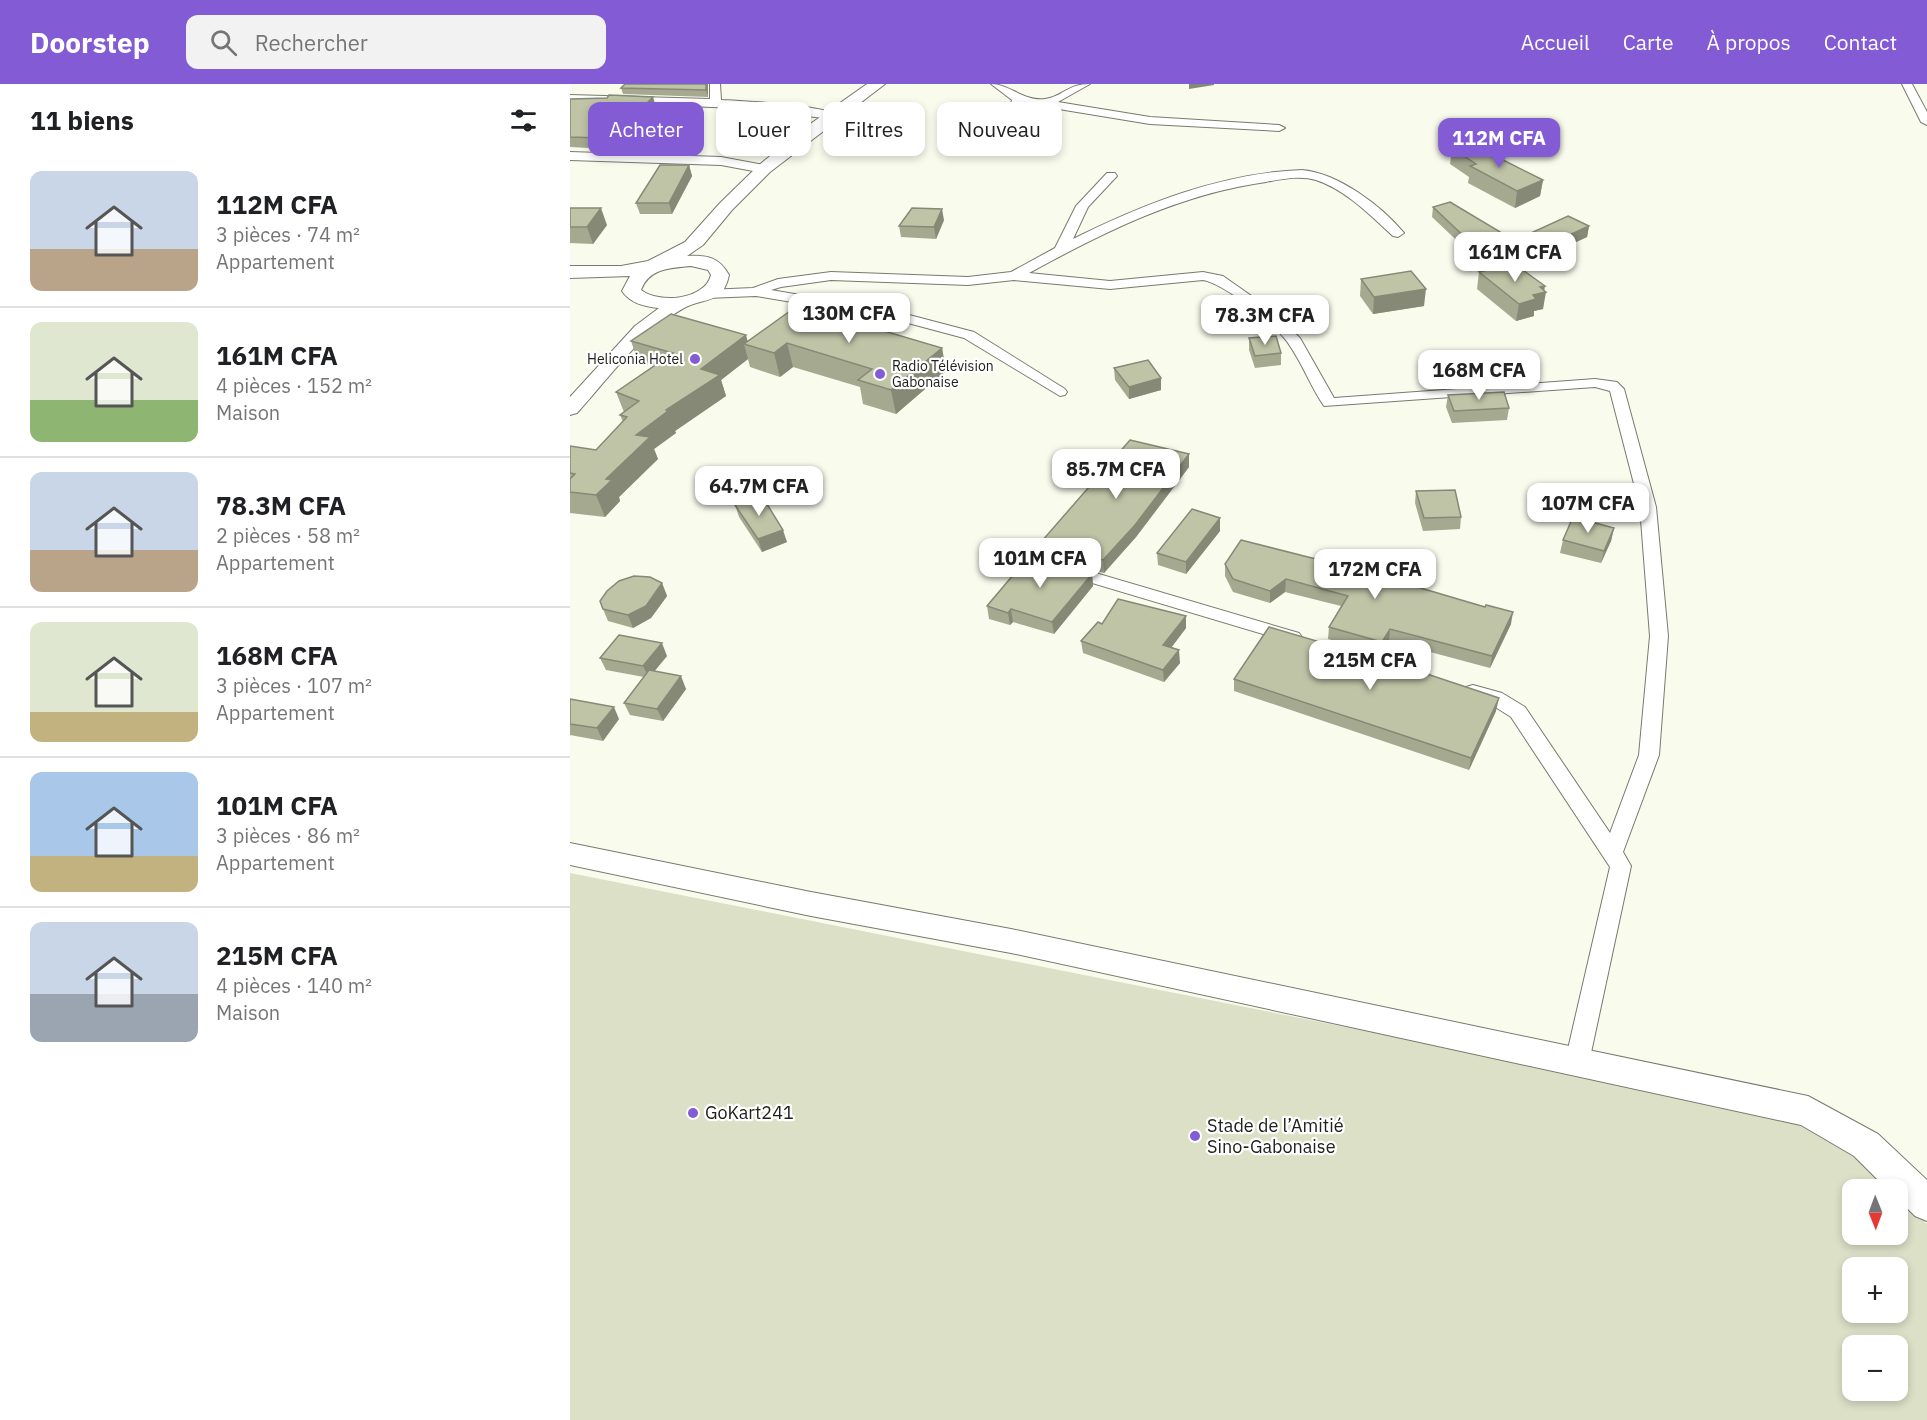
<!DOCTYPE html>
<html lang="fr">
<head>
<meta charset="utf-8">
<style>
  :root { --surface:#fff; --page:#f2f2f2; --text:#202124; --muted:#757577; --line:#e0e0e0; --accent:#825bd5 }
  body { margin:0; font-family:"IBM Plex Sans",sans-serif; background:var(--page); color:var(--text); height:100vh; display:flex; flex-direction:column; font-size:22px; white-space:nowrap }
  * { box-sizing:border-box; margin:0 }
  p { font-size:20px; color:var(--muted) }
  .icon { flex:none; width:33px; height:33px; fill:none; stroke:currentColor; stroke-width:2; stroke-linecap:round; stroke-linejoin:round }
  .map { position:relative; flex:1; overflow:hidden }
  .drawer { display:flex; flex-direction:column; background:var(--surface); width:570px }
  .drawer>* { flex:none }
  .banner { position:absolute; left:18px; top:18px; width:570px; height:54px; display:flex; gap:12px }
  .needle { width:39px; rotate:179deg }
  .tools { position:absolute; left:1272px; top:1095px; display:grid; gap:12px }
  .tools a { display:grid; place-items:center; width:66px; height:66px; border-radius:12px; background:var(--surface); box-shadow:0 3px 9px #0003; font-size:30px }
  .price { position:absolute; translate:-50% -51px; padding:0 14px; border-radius:12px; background:#fff; color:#222; font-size:20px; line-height:39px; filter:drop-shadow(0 2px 3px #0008) }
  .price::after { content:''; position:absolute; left:50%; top:36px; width:18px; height:14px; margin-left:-9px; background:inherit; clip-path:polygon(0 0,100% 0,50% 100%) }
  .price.active { background:var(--accent); color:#fff }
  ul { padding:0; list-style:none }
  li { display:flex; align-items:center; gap:18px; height:150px; padding:0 30px }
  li+li { border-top:2px solid var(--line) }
  li span { display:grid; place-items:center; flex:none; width:168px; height:120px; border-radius:12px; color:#555 }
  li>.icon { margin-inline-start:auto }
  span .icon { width:72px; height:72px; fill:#fffc; stroke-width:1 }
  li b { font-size:26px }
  h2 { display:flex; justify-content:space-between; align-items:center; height:72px; padding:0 30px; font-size:26px }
  .pill { padding:0 21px; border-radius:12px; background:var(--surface); box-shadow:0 3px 9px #0003; font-size:21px; line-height:54px }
  .pill.active { background:var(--accent); color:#fff }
  header { display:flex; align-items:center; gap:36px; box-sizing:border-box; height:84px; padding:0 30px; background:var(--accent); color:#fff }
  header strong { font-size:28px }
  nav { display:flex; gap:33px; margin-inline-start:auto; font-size:21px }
  .search { width:420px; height:54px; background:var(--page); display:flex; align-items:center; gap:15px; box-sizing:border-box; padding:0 21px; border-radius:12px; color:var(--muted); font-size:22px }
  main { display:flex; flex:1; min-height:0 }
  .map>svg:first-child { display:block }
</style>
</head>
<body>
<header>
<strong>Doorstep</strong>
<div class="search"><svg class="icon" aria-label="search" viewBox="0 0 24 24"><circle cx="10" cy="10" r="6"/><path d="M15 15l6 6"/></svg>Rechercher</div>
<nav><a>Accueil</a><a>Carte</a><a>À propos</a><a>Contact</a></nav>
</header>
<main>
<section class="drawer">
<h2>11 biens<svg class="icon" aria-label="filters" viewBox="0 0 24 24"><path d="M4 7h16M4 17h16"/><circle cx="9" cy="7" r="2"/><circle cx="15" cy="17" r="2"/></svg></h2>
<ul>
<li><span style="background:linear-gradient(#c9d6e8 65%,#b9a48a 0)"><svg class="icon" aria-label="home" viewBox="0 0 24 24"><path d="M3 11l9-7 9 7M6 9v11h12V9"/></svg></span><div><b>112M CFA</b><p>3 pièces · 74 m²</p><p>Appartement</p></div></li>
<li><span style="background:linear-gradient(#dfe7d0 65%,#8fb573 0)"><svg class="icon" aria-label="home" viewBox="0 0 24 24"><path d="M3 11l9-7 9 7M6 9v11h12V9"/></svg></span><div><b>161M CFA</b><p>4 pièces · 152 m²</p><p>Maison</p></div></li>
<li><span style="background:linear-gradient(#c9d6e8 65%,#b9a48a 0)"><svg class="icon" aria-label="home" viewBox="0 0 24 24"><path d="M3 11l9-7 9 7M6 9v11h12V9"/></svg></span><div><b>78.3M CFA</b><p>2 pièces · 58 m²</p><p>Appartement</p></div></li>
<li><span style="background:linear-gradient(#dfe7d0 75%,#c2b280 0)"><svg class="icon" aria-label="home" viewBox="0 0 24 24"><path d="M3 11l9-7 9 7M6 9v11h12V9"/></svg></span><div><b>168M CFA</b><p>3 pièces · 107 m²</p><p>Appartement</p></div></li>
<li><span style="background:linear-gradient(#a9c7e8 70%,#c2b280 0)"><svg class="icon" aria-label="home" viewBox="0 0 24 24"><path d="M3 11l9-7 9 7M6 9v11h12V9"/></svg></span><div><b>101M CFA</b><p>3 pièces · 86 m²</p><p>Appartement</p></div></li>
<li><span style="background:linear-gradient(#c9d6e8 60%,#9aa5b1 0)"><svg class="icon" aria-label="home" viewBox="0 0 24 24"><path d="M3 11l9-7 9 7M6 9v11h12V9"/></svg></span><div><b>215M CFA</b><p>4 pièces · 140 m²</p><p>Maison</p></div></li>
</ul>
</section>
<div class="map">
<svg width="1357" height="1336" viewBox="0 0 1357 1336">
  <rect width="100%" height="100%" fill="#f9fbed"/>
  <path fill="#dce0c7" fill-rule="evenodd" d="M0 789 801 948 1216 1033 1284 1071 1323 1105 1282 1106V1150H1328V1109L1344 1124 1357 1140V1336H0ZM1282 1184H1328V1228H1282ZM1282 1262H1328V1306H1282Z"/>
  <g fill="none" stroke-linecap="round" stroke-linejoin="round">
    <g stroke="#777a6d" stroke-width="2">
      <g id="street">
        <path d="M140 0H150L151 16C172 17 256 21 269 32L263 35 165 24 0 17V11L140 15Z"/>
        <path d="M421 0C440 0 454 18 475 15 492 13 497 0 520 0L488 18 580 33 709 41 715 44 709 47 580 40 452 19 443 52 437 55 431 52 442 16Z"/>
        <polygon points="1332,0 1342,0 1357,28 1357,41 1351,38"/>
        <polygon points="0,68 151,73 194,81 200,85 194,89 151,81 0,76"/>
        <path d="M732 86C768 89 812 122 834 149L828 153 823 152C800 131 776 106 746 96 730 91 712 95 696 98 610 110 534 148 459 189L540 197 633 188 653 192 700 225 730 254 764 314 1025 295 1047 298 1054 305 1086 423 1098 552 1089 671 1053 768 1061 782 1019 978 1015 985 1007 988 999 985 995 978 1040 783 941 633 919 619 896 613 894 608 896 603 903 601 932 609 955 623 1040 749 1069 671 1080 552 1070 423 1040 307 1025 303 754 322C741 303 733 281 720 262 708 242 655 200 633 196L540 205 444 196 398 201 261 196 211 203 201 206 324 227 404 248 495 305 497 308 495 311 490 312 394 254 323 235 186 212 137 214 130 210 137 206 183 204 208 195 261 188 398 193 441 188 485 164 506 122 537 89H545L547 92 518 123 503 155C574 120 651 89 732 86Z"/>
        <polygon points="431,461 729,549 732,553 729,557 723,559 425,470 423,466 425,462"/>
      </g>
    </g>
    <g stroke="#777a6d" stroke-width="2">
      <g id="secondary">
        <path d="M297 0H315L200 88 162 126 133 161 117 172C137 171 149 173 159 191 153 221 134 213 114 224 73 246 38 295 7 329L0 331V313L65 242 89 224C75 223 60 219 52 207L60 192 0 194V182H51L78 177 115 158 150 119 189 81 236 43ZM121 182 138 186 141 191C135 216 89 220 71 206 79 184 101 184 121 182Z"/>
        <polygon points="0,759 241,808 441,845 1238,1012 1308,1050 1357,1096 1357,1137 1345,1132 1328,1115 1328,1106 1318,1106 1284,1072 1231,1041 441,869 241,832 0,781"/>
      </g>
    </g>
    <use href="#street" fill="#fff" fill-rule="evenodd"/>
    <use href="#secondary" fill="#fff" fill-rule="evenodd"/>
  </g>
  <g fill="#a4a990">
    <polygon points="138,0 138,13 53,10 51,4"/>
    <polygon points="0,15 86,23 43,67 36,65 0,63"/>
    <polygon points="882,64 973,96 970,112 945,124 898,99 899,93 880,80"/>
    <polygon points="119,81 122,92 102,130 70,130 66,119"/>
    <polygon points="863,123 932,149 930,159 901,170 862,133"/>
    <polygon points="0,124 37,141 23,160 0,159"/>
    <polygon points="374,136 366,155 331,153 329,142"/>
    <polygon points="1019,142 1017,153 980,170 960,160 961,149"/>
    <polygon points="909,188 974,207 973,225 964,227 964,232 946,237 907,205"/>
    <polygon points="791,195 854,222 803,230 790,212"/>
    <polygon points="278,236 317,238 319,248 372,264 376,287 326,330 293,320 290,303 223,283 210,293 180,283 178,275 151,296 156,312 105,347 106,349 84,365 88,375 49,413 50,417 35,433 0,429 0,362 26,366 53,338 50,331 54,328 46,308 83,282 68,278 61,257 177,257"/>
    <polygon points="679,254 711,269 711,281 685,284 679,266"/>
    <polygon points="544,284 591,306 559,315 545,296"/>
    <polygon points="878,311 939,324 937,336 882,339 876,323"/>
    <polygon points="619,370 619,383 566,453 534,489 473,470 471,458"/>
    <polygon points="846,407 891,433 890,445 853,447 845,419"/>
    <polygon points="165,421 217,458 192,468 169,433"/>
    <polygon points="1044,444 1041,457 1031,479 990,469 993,456"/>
    <polygon points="650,447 616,490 588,481 587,469"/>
    <polygon points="655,480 941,540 920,584 819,557 811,571 758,555 759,543 771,522 715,508 700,519 663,508 655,492"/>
    <polygon points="522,490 523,502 484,550 443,538 440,541 419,535 417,522"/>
    <polygon points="92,499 97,512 81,534 63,544 38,537 33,525"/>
    <polygon points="616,544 601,564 610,579 594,598 513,569 511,557"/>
    <polygon points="97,572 84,587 116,605 93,637 60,631 54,619 74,593 36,586 30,574"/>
    <polygon points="664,595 926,627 899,686 664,607"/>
    <polygon points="0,615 49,635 33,657 0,651"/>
  </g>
  <g fill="#868975">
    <polygon points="136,0 138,0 138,13 136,6"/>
    <polygon points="619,0 644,0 644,1 619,5"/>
    <polygon points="83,13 86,23 43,67 39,57"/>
    <polygon points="119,81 122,92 102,130 99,119"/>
    <polygon points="973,96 970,112 945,124 947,107"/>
    <polygon points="31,124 37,141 23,160 17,143"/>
    <polygon points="372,125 374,136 366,155 364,143"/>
    <polygon points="1019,142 1017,153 980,170 982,159"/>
    <polygon points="932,149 930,159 901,170 902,160"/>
    <polygon points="975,202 974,208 976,208 973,225 964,227 964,232 946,237 949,220 970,203"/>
    <polygon points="856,205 854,222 803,230 804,213"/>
    <polygon points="317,238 321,261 307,245"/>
    <polygon points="176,251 179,262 174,260 178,275 151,296 156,312 105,347 106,349 84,365 88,375 49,413 50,417 35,433 26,411 36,395 66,351 96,326 131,285"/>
    <polygon points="217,259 223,283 210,293 204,269"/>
    <polygon points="372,264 376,287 326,330 321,306"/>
    <polygon points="591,294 591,306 559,315 559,303"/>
    <polygon points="619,370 619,383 566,453 534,489 533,476"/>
    <polygon points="650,434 650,447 616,490 616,478"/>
    <polygon points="1044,444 1041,457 1031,479 1034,467"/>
    <polygon points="213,446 217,458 192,468 188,455"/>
    <polygon points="522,490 523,502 484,550 482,538"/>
    <polygon points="716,495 715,508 700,519 700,507"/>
    <polygon points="92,499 97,512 81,534 63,544 58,531"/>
    <polygon points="441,525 443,538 440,541 438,529"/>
    <polygon points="943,528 941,540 920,584 922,572"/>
    <polygon points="616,532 616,544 594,573 593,561"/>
    <polygon points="820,545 819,557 811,571 812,558"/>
    <polygon points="92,559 97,572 79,594 73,582"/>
    <polygon points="609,566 610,579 594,598 593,586"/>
    <polygon points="111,592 116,605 93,637 87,625"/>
    <polygon points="929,614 926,627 899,686 901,674"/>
    <polygon points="44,623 49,635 33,657 27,644"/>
  </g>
  <g fill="#bfc4a7" stroke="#868975" stroke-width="1.5">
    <polygon points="55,0 136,0 136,6 51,4"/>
    <polygon points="39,11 83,13 39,57 32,54 0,53 0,15 37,14"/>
    <polygon points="884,60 933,76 973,96 947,107 900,82 906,80 882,64"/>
    <polygon points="90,81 119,81 99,119 66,119"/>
    <polygon points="880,118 932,149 902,160 863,123"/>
    <polygon points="0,124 31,124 17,143 0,143"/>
    <polygon points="342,124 372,125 364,143 329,142"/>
    <polygon points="998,132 1019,142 982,159 961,149"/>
    <polygon points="935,182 943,186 950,184 975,202 970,203 976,208 963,211 966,215 949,220 909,188"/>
    <polygon points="841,187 856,205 804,213 791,195"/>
    <polygon points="227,222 278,236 287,229 317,238 307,245 372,264 321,306 288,296 302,285 217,259 204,269 174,260"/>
    <polygon points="101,230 176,251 131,285 150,291 96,326 98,327 66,351 80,353 36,395 42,396 26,411 0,408 0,395 5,390 0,389 0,362 26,366 57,333 50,331 69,317 46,308 103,269 61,257"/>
    <polygon points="706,252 711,269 685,272 679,254"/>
    <polygon points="578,276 591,294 559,303 544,284"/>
    <polygon points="934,308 939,324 884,327 878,311"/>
    <polygon points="560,356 619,370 565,441 533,476 471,458"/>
    <polygon points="885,406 891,433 854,434 846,407"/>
    <polygon points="192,412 213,446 188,455 165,421"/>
    <polygon points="622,425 650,434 616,478 587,469"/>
    <polygon points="1003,433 1044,444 1034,467 993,456"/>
    <polygon points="671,456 793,487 915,523 916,521 943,528 922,572 820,545 812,558 759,543 778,512 716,495 700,507 663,495 655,480"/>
    <polygon points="460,471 522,490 482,538 441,525 438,529 417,522"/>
    <polygon points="64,492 80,493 92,499 76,522 58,531 33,525 30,517 37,507 49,497"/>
    <polygon points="548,515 616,532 593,561 609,566 593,586 511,557 528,538 532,540"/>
    <polygon points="699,543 851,588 929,614 901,674 664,595"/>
    <polygon points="49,551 92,559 73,582 30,574"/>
    <polygon points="79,586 111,592 87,625 54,619"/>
    <polygon points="0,615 44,623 27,644 0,640"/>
  </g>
  <g fill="#825bd5" stroke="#fff" stroke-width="2">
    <circle cx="125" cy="275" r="6"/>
    <circle cx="310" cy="290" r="6"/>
    <circle cx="123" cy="1029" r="6"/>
    <circle cx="625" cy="1052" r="6"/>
  </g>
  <g text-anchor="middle" stroke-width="4.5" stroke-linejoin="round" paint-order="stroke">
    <g font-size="14" fill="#20211c" stroke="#fff" text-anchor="end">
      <text x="113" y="280">Heliconia Hotel</text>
      <text x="322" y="287" text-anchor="start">Radio Télévision<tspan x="322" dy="16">Gabonaise</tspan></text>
    </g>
    <g font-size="18" fill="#20211c" stroke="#fff" text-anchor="start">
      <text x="135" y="1035">GoKart241</text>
      <text x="637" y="1048">Stade de l’Amitié<tspan x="637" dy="21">Sino-Gabonaise</tspan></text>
    </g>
  </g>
</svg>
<div class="tools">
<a><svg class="needle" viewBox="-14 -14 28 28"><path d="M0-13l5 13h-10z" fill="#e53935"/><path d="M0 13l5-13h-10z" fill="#757577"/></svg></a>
<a>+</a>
<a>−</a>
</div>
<b class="price active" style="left:929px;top:85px">112M CFA</b>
<b class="price" style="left:945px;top:199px">161M CFA</b>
<b class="price" style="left:279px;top:260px">130M CFA</b>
<b class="price" style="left:695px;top:262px">78.3M CFA</b>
<b class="price" style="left:909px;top:317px">168M CFA</b>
<b class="price" style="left:546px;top:416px">85.7M CFA</b>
<b class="price" style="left:189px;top:433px">64.7M CFA</b>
<b class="price" style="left:1018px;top:450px">107M CFA</b>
<b class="price" style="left:470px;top:505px">101M CFA</b>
<b class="price" style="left:805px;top:516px">172M CFA</b>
<b class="price" style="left:800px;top:607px">215M CFA</b>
<div class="banner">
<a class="pill active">Acheter</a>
<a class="pill">Louer</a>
<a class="pill">Filtres</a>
<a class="pill">Nouveau</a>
</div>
</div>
</main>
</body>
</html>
